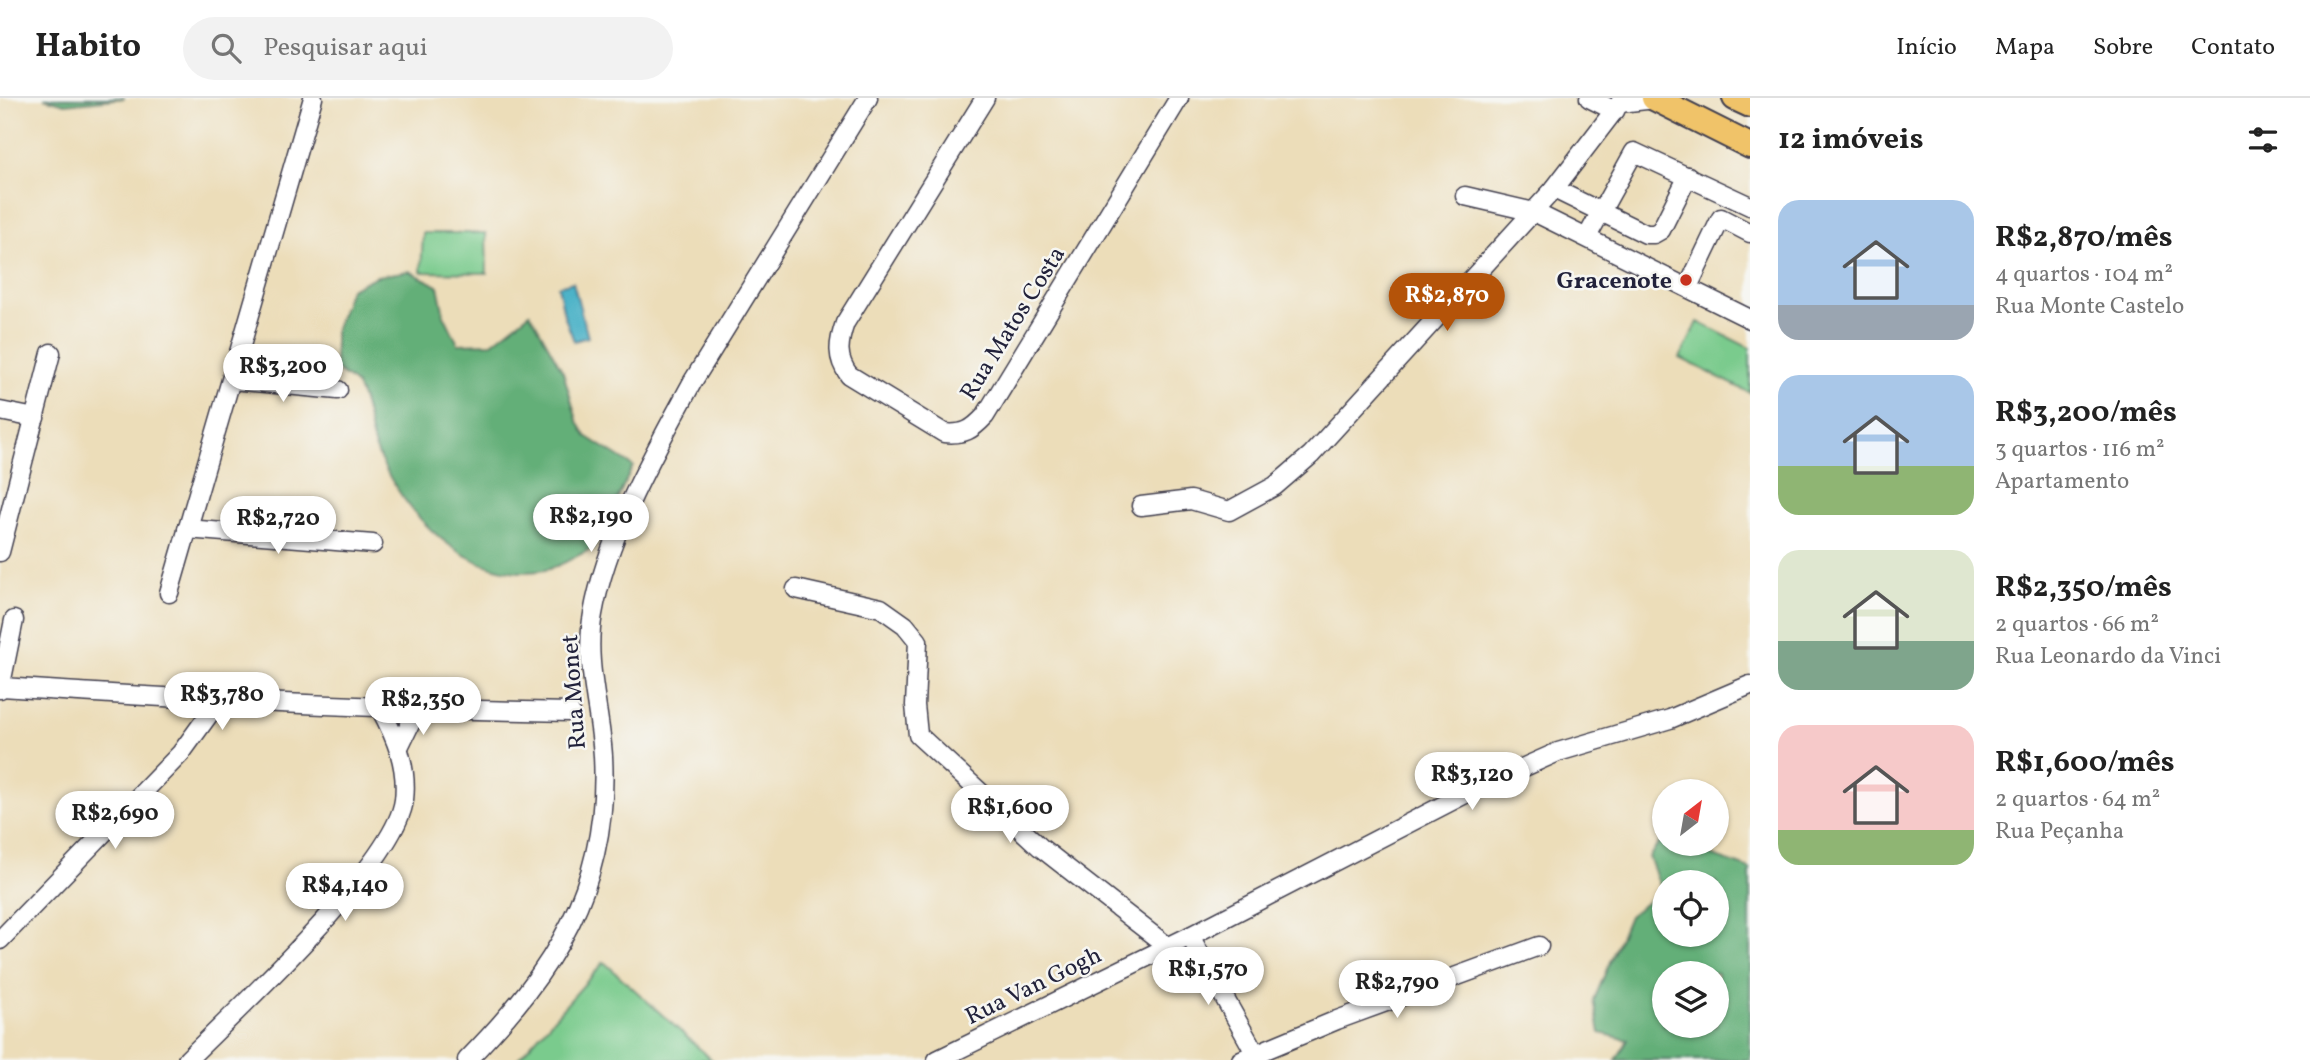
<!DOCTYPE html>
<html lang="pt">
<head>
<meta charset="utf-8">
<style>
  :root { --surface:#fff; --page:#f2f2f2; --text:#222; --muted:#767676; --line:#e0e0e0; --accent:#b45309 }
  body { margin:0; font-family:Vollkorn,serif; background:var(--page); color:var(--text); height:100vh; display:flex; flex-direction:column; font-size:26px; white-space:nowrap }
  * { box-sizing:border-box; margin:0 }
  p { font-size:23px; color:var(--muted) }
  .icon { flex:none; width:38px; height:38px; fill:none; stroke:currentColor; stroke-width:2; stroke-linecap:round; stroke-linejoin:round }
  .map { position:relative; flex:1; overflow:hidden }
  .panel { display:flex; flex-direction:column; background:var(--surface); width:560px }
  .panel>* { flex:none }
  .needle { width:46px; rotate:31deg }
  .buttons { position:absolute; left:1652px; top:681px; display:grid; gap:14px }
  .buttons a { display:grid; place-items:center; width:77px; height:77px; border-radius:50%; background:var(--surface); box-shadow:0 2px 5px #0004; font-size:35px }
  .price { position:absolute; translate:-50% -60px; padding:0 16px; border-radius:24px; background:#fff; color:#222; font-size:23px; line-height:46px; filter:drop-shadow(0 2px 4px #0008) }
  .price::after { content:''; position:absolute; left:50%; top:42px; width:21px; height:16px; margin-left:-10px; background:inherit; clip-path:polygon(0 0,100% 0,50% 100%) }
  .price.active { background:var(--accent); color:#fff }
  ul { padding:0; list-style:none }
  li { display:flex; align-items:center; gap:21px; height:175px; padding:0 28px }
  li span { display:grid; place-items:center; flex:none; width:196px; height:140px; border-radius:21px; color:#555 }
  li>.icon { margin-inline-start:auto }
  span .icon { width:84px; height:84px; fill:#fffc; stroke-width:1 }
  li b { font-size:30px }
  h2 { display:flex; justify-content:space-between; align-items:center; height:84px; padding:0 28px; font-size:30px }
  header { display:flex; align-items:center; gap:42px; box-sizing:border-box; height:98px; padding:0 35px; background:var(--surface); border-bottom:2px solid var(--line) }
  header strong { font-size:33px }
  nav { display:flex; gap:38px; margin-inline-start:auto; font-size:24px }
  .search { width:490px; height:63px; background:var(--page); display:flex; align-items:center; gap:18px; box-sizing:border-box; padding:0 24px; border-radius:38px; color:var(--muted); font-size:26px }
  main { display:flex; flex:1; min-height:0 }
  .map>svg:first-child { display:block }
</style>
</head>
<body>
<header>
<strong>Habito</strong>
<div class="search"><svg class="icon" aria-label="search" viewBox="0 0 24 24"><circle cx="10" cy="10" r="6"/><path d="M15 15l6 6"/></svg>Pesquisar aqui</div>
<nav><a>Início</a><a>Mapa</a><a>Sobre</a><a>Contato</a></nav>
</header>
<main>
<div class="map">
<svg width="1750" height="962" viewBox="0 0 1750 962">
  <rect width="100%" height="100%" fill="#f6f6f2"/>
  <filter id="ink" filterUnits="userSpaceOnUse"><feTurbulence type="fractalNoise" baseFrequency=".0143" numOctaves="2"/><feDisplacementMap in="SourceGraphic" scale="14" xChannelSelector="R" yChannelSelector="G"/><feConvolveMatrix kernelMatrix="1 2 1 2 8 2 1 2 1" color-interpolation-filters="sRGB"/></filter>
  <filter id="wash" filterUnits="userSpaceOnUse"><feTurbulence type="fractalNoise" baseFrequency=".00686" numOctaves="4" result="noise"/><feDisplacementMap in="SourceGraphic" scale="28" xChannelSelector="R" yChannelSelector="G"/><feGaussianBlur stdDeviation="1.57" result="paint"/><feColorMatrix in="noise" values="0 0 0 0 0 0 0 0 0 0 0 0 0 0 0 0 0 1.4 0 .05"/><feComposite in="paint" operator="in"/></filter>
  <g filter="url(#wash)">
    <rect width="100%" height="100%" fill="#ecddb9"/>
    <g fill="#7acb8d" stroke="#4e7664" stroke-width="2">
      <polygon points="423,135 486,135 487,175 421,174"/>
      <polygon points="1698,224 1750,250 1750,295 1680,260"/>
      <polygon points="604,864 712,962 517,962"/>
    </g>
    <g fill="#63af78" stroke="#42685a" stroke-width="2" fill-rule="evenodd">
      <polygon points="44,0 125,0 65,6"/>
      <path d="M409 173 438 188 444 217 458 246 492 245 530 215 563 274 577 322 586 338 633 368 594 450C578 456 561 469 545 472 468 487 401 414 375 349 368 330 367 305 356 287 352 281 341 276 335 271V233L350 191 377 178Z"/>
      <path d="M1662 741 1664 746H1679L1750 771V962H1616L1628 942 1600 935 1594 902 1629 818 1662 793 1649 759ZM1717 784V836H1664V784ZM1717 875V928H1664V875Z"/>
    </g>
    <polygon fill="#47b0c6" stroke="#346980" stroke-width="2" points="573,184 588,239 574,243 564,217 558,188"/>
  </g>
  <g filter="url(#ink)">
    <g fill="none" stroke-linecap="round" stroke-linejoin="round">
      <g stroke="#403e4e" stroke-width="21">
        <g id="minor">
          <path d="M985 0 845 225C838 245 836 260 849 277L944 335C964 337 972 332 985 318L1179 0"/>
          <polyline points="1589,0 1615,13"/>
          <polyline points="1620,5 1655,1"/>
          <polyline points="1554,91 1646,136 1654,136 1661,132 1688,78"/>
          <polyline points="1465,98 1534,114 1750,221"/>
          <polyline points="1587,139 1634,54 1750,108"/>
          <polyline points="1688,189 1721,120 1750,135"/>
          <polyline points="232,282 338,292"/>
          <polyline points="0,313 35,320"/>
          <polyline points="1141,408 1191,402 1229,413 1275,388 1311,357 1554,91 1620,5"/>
          <polyline points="187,431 373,446"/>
          <polyline points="0,454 51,255"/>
          <polyline points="796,491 881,510 905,527 918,543 915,607 918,637 1040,749 1167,848"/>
          <polyline points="169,495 313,0"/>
          <path d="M2 589C191 602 380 611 570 614"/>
          <polyline points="0,591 14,522"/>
          <polyline points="399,649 417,612"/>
          <polyline points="1190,838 1259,962"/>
          <polyline points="0,842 181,655 218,604"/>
          <path d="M187 962C237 912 396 765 404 702 408 668 396 640 380 610"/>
          <path d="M467 962C554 873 610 788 603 658 600 611 584 563 593 516 607 437 655 353 693 283L868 0"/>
          <polyline points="937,962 1190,838 1475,691 1558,654 1670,621 1750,587"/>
          <polyline points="1241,962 1337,922 1539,848"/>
        </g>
      </g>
      <g stroke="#403e4e" stroke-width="28">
        <g id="highway">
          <polyline points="1654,0 1750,48"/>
          <polyline points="1735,0 1750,7"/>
        </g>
      </g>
      <use href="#minor" stroke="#fff" stroke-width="18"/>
      <use href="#highway" stroke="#f0c369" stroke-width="24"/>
    </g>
  </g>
  <circle fill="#c8321e" stroke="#f6f6f2" stroke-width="2.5" cx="1686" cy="182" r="7"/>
  <g text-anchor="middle" stroke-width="5" stroke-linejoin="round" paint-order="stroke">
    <g font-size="24" font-weight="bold" fill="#22223b" stroke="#f6f6f2" text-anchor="end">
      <text x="1672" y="190">Gracenote</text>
    </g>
    <g font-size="24" fill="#22223b" stroke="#f6f6f2">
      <text transform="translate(1012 225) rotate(-58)" y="8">Rua Matos Costa</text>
      <text transform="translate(573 594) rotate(-94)" y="8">Rua Monet</text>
      <text transform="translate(1033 887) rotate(-26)" y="8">Rua Van Gogh</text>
    </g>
  </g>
</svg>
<div class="buttons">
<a><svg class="needle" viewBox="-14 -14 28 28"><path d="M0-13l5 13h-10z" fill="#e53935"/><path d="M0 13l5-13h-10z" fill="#767676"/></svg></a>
<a><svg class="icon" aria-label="locate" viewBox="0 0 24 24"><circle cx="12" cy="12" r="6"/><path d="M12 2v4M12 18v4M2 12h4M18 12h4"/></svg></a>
<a><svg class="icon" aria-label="layers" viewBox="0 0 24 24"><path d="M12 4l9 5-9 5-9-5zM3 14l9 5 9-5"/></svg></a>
</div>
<b class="price active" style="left:1447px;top:235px">R$2,870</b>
<b class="price" style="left:283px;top:306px">R$3,200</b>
<b class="price" style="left:591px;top:456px">R$2,190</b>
<b class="price" style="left:278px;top:458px">R$2,720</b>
<b class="price" style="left:222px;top:634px">R$3,780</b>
<b class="price" style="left:423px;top:639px">R$2,350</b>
<b class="price" style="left:1472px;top:714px">R$3,120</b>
<b class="price" style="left:1010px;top:747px">R$1,600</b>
<b class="price" style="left:115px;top:753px">R$2,690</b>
<b class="price" style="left:345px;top:825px">R$4,140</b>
<b class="price" style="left:1208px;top:909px">R$1,570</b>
<b class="price" style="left:1397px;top:922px">R$2,790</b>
</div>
<section class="panel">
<h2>12 imóveis<svg class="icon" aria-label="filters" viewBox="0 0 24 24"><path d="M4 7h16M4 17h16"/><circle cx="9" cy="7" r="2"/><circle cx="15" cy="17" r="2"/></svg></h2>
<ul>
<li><span style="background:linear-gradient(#a9c7e8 75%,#9aa5b1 0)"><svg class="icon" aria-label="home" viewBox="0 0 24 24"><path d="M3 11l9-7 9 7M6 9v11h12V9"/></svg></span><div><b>R$2,870/mês</b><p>4 quartos · 104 m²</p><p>Rua Monte Castelo</p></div></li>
<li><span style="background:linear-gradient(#a9c7e8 65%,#8fb573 0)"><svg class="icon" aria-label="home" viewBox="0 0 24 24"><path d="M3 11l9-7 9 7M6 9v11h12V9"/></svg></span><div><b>R$3,200/mês</b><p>3 quartos · 116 m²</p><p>Apartamento</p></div></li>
<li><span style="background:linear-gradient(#dfe7d0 65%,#7fa58c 0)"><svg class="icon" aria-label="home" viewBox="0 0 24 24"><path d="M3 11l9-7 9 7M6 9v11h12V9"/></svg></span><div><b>R$2,350/mês</b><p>2 quartos · 66 m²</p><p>Rua Leonardo da Vinci</p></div></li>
<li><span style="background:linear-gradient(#f6c9c9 75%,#8fb573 0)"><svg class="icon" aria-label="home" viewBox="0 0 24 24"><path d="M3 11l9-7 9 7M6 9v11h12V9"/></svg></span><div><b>R$1,600/mês</b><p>2 quartos · 64 m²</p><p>Rua Peçanha</p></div></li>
</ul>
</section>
</main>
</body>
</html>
